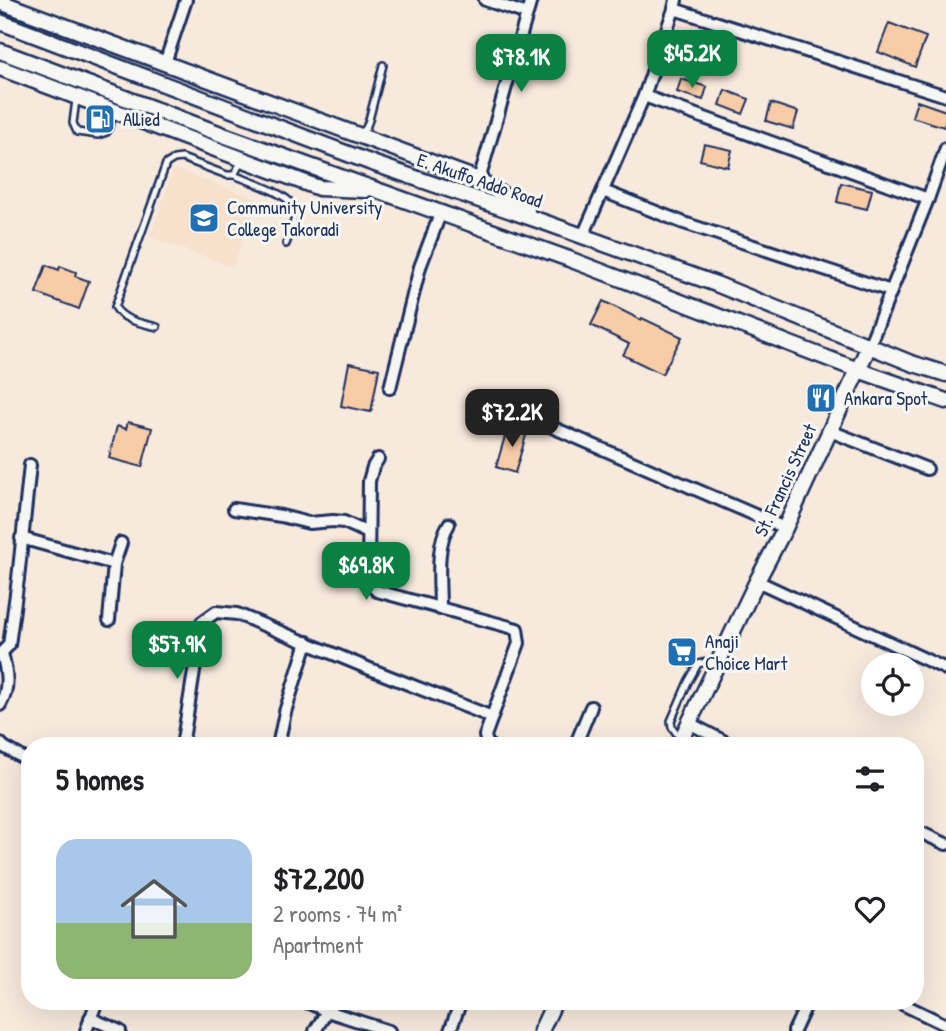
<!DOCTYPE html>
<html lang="en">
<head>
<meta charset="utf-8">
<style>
  :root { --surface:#fff; --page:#f2f2f2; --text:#202124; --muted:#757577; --line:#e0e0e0; --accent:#0b8043 }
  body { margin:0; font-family:"Patrick Hand",sans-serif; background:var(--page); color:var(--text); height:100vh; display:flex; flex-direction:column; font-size:26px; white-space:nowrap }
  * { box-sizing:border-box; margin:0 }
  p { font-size:23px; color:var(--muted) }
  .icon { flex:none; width:38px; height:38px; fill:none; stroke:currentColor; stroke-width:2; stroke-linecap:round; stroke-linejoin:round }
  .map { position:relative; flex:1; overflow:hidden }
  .panel { position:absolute; left:21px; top:737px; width:903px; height:273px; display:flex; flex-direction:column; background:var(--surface); border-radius:28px; box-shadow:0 7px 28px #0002 }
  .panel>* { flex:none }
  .buttons { position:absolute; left:861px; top:653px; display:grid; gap:14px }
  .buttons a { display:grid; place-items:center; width:63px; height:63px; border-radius:50%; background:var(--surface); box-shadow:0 7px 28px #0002; font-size:35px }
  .price { position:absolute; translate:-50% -60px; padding:0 16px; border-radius:14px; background:var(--accent); color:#fff; font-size:23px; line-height:46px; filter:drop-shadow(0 2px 4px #0008) }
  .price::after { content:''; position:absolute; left:50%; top:42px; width:21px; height:16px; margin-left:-10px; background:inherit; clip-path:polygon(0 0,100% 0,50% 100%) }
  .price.on { background:#222; color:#fff }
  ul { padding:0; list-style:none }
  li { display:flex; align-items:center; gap:21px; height:175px; padding:0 35px }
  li+li { border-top:2px solid var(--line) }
  li span { display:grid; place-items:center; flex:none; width:196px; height:140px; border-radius:21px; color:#555 }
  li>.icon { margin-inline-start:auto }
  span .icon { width:84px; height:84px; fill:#fffc; stroke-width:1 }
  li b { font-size:30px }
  h2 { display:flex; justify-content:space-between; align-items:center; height:84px; padding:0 35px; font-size:30px }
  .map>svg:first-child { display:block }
</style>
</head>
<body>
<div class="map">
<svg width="946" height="1031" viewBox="0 0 946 1031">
  <rect width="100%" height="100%" fill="#f7e9dc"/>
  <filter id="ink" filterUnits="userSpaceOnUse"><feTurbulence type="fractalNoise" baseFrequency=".0143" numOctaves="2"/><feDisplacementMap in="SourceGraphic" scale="14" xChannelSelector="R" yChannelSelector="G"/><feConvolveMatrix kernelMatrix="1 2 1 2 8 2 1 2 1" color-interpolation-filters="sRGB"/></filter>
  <g filter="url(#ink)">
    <polygon fill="#f7e0cc" points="174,169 257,199 233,267 150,237"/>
    <g fill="#f8cca7" stroke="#1b2f5e" stroke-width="2">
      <polygon points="889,23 926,37 915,67 878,52"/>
      <polygon points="681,79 707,87 703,100 677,92"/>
      <polygon points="725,90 749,99 743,114 720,105"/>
      <polygon points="917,101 946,111 946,120 944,127 912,117"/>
      <polygon points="771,103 798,112 793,129 766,121"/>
      <polygon points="704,144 732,150 728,167 700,160"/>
      <polygon points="841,183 872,190 867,209 837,202"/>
      <polygon points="46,265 59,270 60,266 76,272 75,276 89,281 79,309 36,293"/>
      <polygon points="603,301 641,320 642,318 682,337 662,374 623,355 629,344 591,325"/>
      <polygon points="349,363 379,369 371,412 341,406"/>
      <polygon points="128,422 152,428 142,467 109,458 117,426 126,429"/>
      <polygon points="508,426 527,432 515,473 496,467"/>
    </g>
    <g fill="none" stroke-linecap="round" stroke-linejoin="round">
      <g stroke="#1b2f5e" stroke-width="10">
        <g id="lane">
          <polyline points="76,100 73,123 77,132 98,135 107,132 115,112"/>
          <polyline points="361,133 366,128 369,120 383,65"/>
          <path d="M234 175C248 181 287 193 293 206 298 218 290 233 286 244"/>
          <path d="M157 327C142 323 123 321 115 307L166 164 174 159 182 158 227 175H234L241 162"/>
          <polyline points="680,738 672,727 671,721 688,682 698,664 706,662 717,664"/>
        </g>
      </g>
      <g stroke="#1b2f5e" stroke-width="16">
        <g id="street">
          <polyline points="485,0 527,14"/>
          <polyline points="674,9 946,96"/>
          <polyline points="165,63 186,0"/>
          <polyline points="644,96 928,199"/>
          <polyline points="479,180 531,0"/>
          <polyline points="603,191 684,223 891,291"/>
          <polyline points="583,236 644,96 674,9 676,0"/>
          <polyline points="869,346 928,199 946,148"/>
          <polyline points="390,388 420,267 441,212"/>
          <polyline points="524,415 785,528"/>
          <polyline points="830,431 927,469"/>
          <polyline points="378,459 373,467 369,481 368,572 371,585 377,591 517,629 519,643 485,736 487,743 490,746"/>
          <polyline points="234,509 281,516 309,523 333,521 344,522 368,533"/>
          <polyline points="21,538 114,564 109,620"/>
          <polyline points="114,564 121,543"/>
          <polyline points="757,581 946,669"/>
          <path d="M440 609C440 582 435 546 449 524"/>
          <polyline points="0,654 9,645 18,579 30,465"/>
          <path d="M0 705C10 688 7 672 2 653"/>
          <polyline points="689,723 733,746"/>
          <polyline points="0,743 4,747 30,762"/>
          <polyline points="182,746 202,622 216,612 237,614 370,669 492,717"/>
          <polyline points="278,746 285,712 307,642"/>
          <polyline points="575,746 591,707"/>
          <polyline points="915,830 946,844"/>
          <polyline points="304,1001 327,1011"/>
          <polyline points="896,1001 946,1025"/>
          <polyline points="90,1018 120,1031"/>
          <polyline points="86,1031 97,1001"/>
          <polyline points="315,1031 327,1011 389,1031"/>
          <polyline points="450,1031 461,1001"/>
          <polyline points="794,1031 808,1001"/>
        </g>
      </g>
      <g stroke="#1b2f5e" stroke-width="19">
        <g id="secondary">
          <polyline points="0,2 479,180 527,210"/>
          <polyline points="0,22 372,163 549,224 716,284 911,363 946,374"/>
          <polyline points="0,51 226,136 569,259 858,370 946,401"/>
          <polyline points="0,68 319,188 365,190"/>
          <polyline points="678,746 757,581 785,528 869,346"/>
          <polyline points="541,1031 555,1001"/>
        </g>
      </g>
      <use href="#lane" stroke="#f6f6f2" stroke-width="5"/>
      <use href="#street" stroke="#f6f6f2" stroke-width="10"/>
      <use href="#secondary" stroke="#f6f6f2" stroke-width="14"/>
    </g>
  </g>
  <defs>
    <g id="fuel-square" transform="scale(1.575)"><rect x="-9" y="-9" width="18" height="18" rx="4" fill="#1f6fb2" stroke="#f6f6f2"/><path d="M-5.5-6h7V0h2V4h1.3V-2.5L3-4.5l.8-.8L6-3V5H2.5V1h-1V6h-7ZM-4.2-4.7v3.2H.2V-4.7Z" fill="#fff"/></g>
    <g id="university-square" transform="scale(1.575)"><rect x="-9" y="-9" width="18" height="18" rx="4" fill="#1f6fb2" stroke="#f6f6f2"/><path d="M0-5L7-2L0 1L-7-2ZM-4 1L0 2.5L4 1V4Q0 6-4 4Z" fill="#fff"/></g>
    <g id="restaurant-square" transform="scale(1.575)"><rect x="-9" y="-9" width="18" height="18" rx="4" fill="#1f6fb2" stroke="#f6f6f2"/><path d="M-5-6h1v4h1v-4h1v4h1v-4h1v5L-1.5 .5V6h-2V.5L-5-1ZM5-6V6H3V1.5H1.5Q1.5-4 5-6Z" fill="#fff"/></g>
    <g id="supermarket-square" transform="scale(1.575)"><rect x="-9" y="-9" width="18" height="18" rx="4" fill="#1f6fb2" stroke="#f6f6f2"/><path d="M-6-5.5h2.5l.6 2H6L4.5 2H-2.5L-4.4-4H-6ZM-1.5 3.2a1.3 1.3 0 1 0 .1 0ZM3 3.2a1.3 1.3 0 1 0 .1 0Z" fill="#fff"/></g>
  </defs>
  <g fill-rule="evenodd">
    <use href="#fuel-square" x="100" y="119"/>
    <use href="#university-square" x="204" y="218"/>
    <use href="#restaurant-square" x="821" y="398"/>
    <use href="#supermarket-square" x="682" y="652"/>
  </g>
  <g text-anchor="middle" stroke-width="6" stroke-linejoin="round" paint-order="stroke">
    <g font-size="19" fill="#1b2f5e" stroke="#f6f6f2" text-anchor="start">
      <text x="123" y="126">Allied</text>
      <text x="227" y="214">Community University<tspan x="227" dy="22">College Takoradi</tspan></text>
      <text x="844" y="405">Ankara Spot</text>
      <text x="705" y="648">Anaji<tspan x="705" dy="22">Choice Mart</tspan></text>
    </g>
    <g font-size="19" fill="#1b2f5e" stroke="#f6f6f2">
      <text transform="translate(480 180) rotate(19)" y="7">E. Akuffo Addo Road</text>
      <text transform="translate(785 480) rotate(-65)" y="7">St. Francis Street</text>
    </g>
  </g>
</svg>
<div class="buttons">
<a><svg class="icon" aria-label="locate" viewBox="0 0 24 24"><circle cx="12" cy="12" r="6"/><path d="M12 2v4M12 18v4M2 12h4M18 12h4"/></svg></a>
</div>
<b class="price" style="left:692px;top:90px">$45.2K</b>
<b class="price" style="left:521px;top:94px">$78.1K</b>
<b class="price on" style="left:512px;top:449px">$72.2K</b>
<b class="price" style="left:366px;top:602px">$69.8K</b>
<b class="price" style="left:177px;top:681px">$57.9K</b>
<section class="panel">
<h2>5 homes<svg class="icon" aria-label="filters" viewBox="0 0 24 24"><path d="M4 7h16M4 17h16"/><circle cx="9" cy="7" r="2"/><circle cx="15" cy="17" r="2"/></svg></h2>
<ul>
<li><span style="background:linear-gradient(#a9c7e8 60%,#8fb573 0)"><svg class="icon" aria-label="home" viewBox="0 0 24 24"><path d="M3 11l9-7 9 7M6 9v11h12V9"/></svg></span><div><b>$72,200</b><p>2 rooms · 74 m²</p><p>Apartment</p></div><svg class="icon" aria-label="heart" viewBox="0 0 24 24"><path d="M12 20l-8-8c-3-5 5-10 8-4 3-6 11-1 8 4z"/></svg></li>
</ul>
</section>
</div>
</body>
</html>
